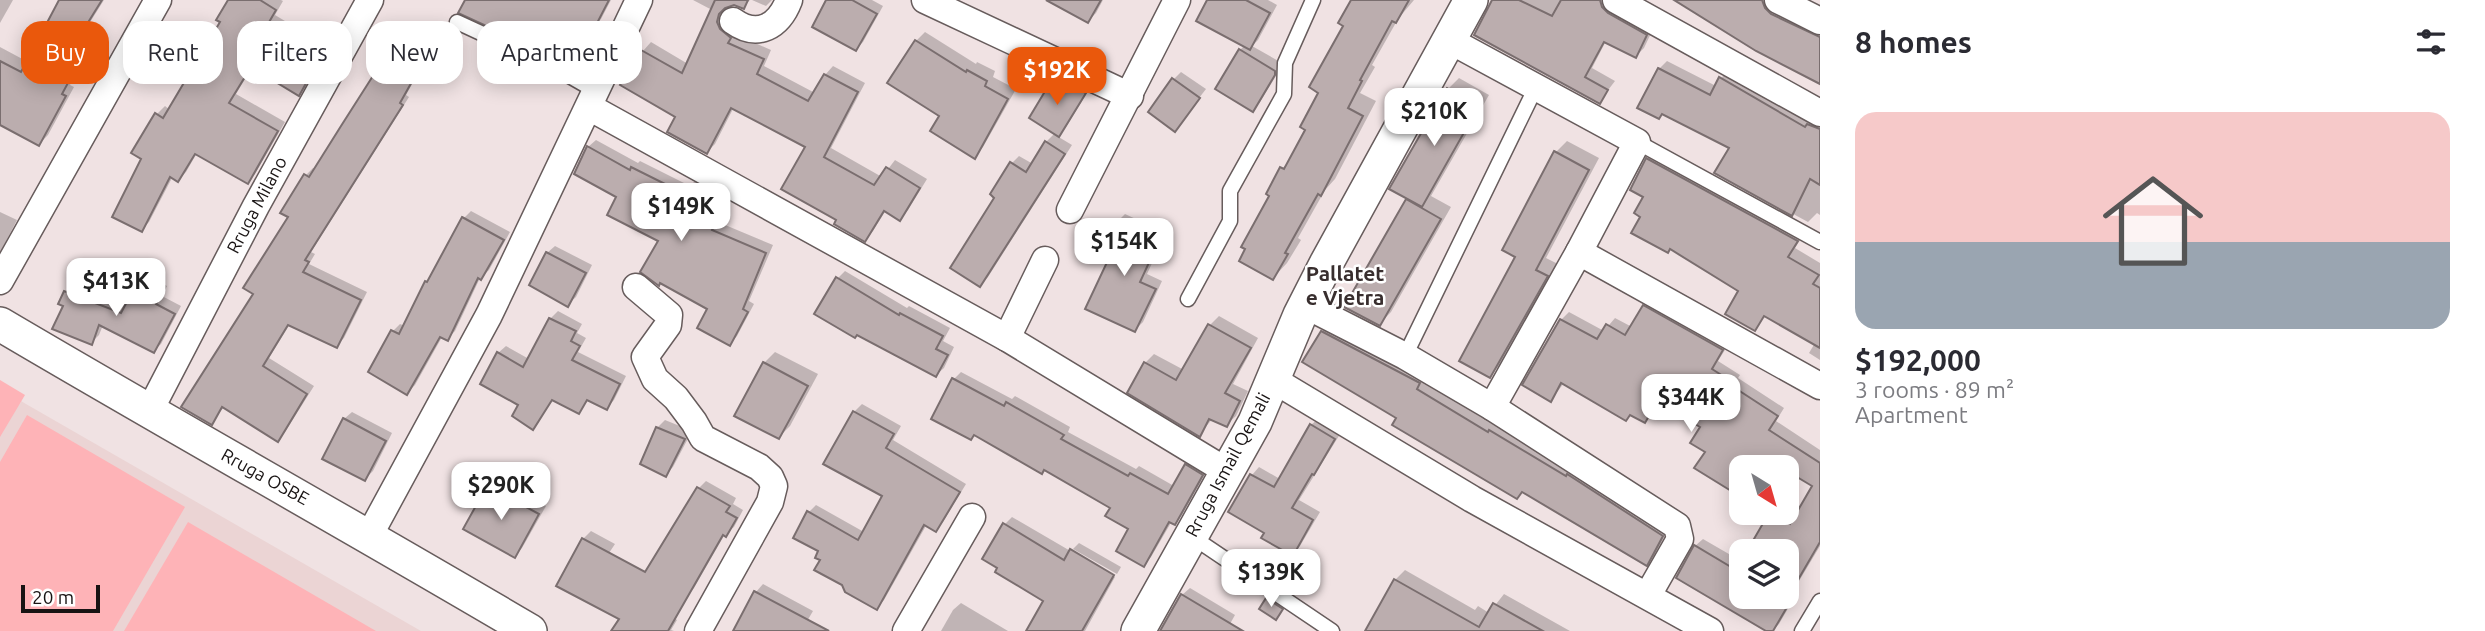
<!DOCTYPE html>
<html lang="en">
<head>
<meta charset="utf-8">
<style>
  :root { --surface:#fff; --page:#f2f2f3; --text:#2b2b33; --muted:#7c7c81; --line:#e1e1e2; --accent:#ea580c }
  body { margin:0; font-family:Ubuntu,sans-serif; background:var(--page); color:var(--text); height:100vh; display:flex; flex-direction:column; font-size:26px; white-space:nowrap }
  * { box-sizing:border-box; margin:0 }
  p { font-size:23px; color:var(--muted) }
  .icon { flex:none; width:38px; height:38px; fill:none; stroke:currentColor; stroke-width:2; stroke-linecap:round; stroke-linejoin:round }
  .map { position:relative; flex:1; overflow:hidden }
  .drawer { display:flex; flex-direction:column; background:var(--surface); width:665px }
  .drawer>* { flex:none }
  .banner { position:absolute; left:21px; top:21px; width:665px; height:63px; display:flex; gap:14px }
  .needle { width:46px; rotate:143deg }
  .buttons { position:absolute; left:1729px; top:455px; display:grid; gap:14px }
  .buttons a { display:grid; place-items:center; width:70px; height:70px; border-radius:14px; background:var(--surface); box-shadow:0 4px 18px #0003; font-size:35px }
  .scale { position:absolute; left:21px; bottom:18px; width:79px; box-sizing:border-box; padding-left:7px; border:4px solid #181313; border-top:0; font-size:19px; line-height:24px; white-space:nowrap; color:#181313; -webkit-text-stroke:5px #fff; paint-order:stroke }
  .price { position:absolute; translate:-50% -60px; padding:0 16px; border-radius:14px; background:#fff; color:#222; font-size:23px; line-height:46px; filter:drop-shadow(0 2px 4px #0008) }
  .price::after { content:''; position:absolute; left:50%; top:42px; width:21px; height:16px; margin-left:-10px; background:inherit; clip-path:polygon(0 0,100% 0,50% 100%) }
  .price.selected { background:var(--accent); color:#fff }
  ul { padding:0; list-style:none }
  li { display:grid; align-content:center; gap:14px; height:371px; padding:0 35px }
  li+li { border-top:2px solid var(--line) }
  li span { display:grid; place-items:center; height:217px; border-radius:21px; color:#555 }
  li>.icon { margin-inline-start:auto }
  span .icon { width:126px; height:126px; fill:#fffc; stroke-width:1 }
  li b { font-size:30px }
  h2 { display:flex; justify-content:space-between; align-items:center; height:84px; padding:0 35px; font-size:30px }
  .chip { padding:0 24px; border-radius:21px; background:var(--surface); box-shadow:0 4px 18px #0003; font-size:24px; line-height:63px }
  .chip.selected { background:var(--accent); color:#fff }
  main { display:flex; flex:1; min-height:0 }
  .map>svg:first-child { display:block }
</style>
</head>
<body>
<main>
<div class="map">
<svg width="1820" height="631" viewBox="0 0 1820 631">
  <rect width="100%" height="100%" fill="#f0e2e3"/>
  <polygon fill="#ebd4d4" points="0,393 20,404 21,401 26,404 421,631 0,631"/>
  <g fill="#feb3b7">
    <polygon points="0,380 25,395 0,437"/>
    <polygon points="27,415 185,507 113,631 0,631 0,462"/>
    <polygon points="188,522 376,631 124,631"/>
  </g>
  <g fill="#0003">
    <polygon points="0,0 13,0 0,23"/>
    <polygon points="60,0 104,0 87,27 98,33 70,85 74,87 48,135 39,144 0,123 0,47 28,62"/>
    <polygon points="230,0 281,0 283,1 275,15 328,47 307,86 299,94 253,66 236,94 285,122 255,174 247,182 197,153 186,172 178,180 173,176 149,222 141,230 143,159 157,114 165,106 170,110 222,22"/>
    <polygon points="467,0 611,0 601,19 594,27 588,24 572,53 565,60"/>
    <polygon points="693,0 750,0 743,7 732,4 727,5 725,11 727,20 735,34 771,50 764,66 815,93 825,75 833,66 865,83 831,148 882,177 895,160 927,179 908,210 900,219 886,210 873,231 865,240 839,220 807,146 734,107 715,144 707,152 677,116 623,84 643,51 651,42 688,64 712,10"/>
    <polygon points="752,0 772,0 766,6"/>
    <polygon points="828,0 872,0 883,6 863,42 856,49"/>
    <polygon points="1060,0 1103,0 1096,13 1088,21"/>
    <polygon points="1209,0 1268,0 1277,5 1258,40 1252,46 1282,63 1282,66 1260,102 1253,110 1240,50 1245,45"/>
    <polygon points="1353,0 1414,0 1398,19 1372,65 1375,67 1360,93 1376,101 1335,179 1325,190 1298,238 1301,240 1287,263 1273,278 1271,195 1282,169 1292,158 1307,130"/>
    <polygon points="1494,0 1611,0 1654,27 1644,48 1636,56 1606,41 1592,68 1615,81 1599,102"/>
    <polygon points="1677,0 1773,0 1820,26 1820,82"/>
    <polygon points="406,21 438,38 406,95 409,97 311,252 315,254 309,264 367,292 344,338 336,346 290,324 269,358 314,386 285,432 278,439 224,407 211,423 255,294 290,217 306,175 313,168 316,169 380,67 399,29"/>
    <polygon points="925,32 976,64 977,62 995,71 993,77 1016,89 983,147 974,156 941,115 916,41"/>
    <polygon points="1667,61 1716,86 1728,69 1820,118 1820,215 1817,213 1808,222 1716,172 1731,147 1659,69"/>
    <polygon points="1062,71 1092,85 1066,127 1057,136 1072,145 988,277 980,285 996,198 1012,163 1019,156 1033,164 1046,142 1055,133 1031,118 1055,79"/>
    <polygon points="1181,72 1206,89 1175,129 1174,79"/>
    <polygon points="1459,78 1489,95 1431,196 1451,207 1391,312 1380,323 1346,306 1409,198 1448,89"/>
    <polygon points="596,140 638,163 640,161 690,186 695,181 730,200 718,222 773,245 749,301 754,304 737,336 730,344 710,309 661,240 619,196 588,147"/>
    <polygon points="1567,141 1599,158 1546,258 1558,264 1501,364 1490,375 1517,256 1555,153"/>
    <polygon points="1656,151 1805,232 1795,248 1820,263 1820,360 1809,353 1815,343 1766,315 1755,329 1741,290 1642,216 1648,159"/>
    <polygon points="471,211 510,232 489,270 480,278 455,331 447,339 442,337 415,385 407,393 393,331 400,324 405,326 426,282 432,277 464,218"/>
    <polygon points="0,212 17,220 0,253"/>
    <polygon points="1125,214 1166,233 1147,274 1162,281 1143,322 1135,330 1111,257 1117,222"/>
    <polygon points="555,246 592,265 576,297 568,304 547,253"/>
    <polygon points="845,271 907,308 909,306 950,328 943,341 954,347 944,368 936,375 857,333 838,278"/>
    <polygon points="147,275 167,286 162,296 181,306 161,344 153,351 103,325 99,335 91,343 65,306 65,292 73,284 127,305 139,282"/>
    <polygon points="1652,299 1730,342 1718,361 1740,375 1738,378 1784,408 1776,421 1820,450 1820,546 1793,591 1797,593 1779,624 1772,631 1769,631 1695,546 1703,539 1741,561 1741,597 1787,597 1787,551 1749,551 1771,513 1787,513 1787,510 1797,516 1815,486 1778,464 1776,467 1741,467 1741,495 1697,468 1707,451 1703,427 1659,401 1644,421 1564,383 1551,400 1561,320 1569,312 1604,331 1615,318 1632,327 1644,307"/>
    <polygon points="558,311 582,324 577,333 586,338 578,352 626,376 614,400 607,408 589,399 579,412 554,399 533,427 498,353 506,346 529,359 550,319"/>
    <polygon points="1219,316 1258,338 1233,384 1248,391 1236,416 1226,425 1213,418 1200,434 1145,363 1154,354 1184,370 1210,325"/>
    <polygon points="1330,324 1669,528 1654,556 1646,563 1399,417 1322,332"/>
    <polygon points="775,352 818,374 790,426 779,437 764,363"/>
    <polygon points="961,372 1012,399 1015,396 1070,427 1068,432 1136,469 1139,466 1174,486 1186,465 1193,458 1209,467 1182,515 1174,523 1172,521 1151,557 1144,565 1130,528 1113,507 954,379"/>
    <polygon points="862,404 901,426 893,440 966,484 943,522 936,530 927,524 884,600 877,608 844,584 822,560 809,512 816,505 864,532 884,496 854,412"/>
    <polygon points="352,412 392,433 373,471 365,479 344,419"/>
    <polygon points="1319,418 1342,431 1299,500 1320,512 1300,546 1293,554 1267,532 1231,512 1252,475 1259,467 1280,479 1311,425"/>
    <polygon points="665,420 692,431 673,467 665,475 657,428"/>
    <polygon points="496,479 546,506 522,548 515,556 465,529 488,487"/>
    <polygon points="706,481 736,498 733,504 743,510 734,527 725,534 694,588 686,596 698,489"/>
    <polygon points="1012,517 1115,577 1085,631 1028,631 1046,600 1005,524"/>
    <polygon points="591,531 615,544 601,565 677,620 671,630 674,631 613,631 621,618 583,539"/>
    <polygon points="1079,543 1121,567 1117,574 1073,549"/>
    <polygon points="1405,570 1475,610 1478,606 1489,613 1504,594 1570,631 1419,631 1395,580"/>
    <polygon points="763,584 813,611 806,623 821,631 750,631 738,625 756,592"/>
    <polygon points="1190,588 1235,615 1226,631 1162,631 1182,595"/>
    <polygon points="1270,596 1285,605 1279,614 1267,599"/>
    <polygon points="961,603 1008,631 941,631 953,610"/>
  </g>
  <g fill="#bbadae" stroke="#7a6e6f" stroke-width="2">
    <polygon points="59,0 102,0 79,37 90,42 62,94 66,96 39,146 0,125 0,61 21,72"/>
    <polygon points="228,0 260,0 276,10 268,24 321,56 299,96 251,67 229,103 278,131 248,184 195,154 178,182 170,177 142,232 112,217 141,159 131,153 155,113 163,118 220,22 216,20"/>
    <polygon points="465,0 609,0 594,29 585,25 565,62 458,13"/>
    <polygon points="715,0 748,0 744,9 734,5 725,8 719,14 717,22 720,29 731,38 728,43 764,59 757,74 808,101 824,74 858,92 824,157 874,185 886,167 920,188 900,221 884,211 865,242 834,224 836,220 781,189 805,147 731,108 707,154 667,132 675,117 620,85 641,50 682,73"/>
    <polygon points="826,0 852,0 877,14 856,51 812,27"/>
    <polygon points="1046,0 1101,0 1088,23"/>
    <polygon points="1207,0 1246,0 1270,13 1250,50 1196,21"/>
    <polygon points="1351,0 1409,0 1396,23 1392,21 1360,80 1362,81 1348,108 1363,116 1321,196 1318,194 1285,253 1288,254 1273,280 1239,261 1245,249 1241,247 1269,196 1266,194 1280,167 1284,169 1305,130 1300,127 1318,93 1309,87 1343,26 1338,23"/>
    <polygon points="1492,0 1519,0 1552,16 1561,0 1600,0 1602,7 1608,13 1647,35 1636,58 1604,42 1585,77 1608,90 1600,104 1474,35"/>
    <polygon points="1674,0 1762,0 1765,8 1771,14 1820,37 1820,84 1756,51"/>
    <polygon points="397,27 432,46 400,103 403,105 305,260 309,262 303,272 361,300 337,348 288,325 263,366 307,394 278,442 222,407 212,425 181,407 253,294 243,288 288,217 280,213 304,174 309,177 341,126 378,68 376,67"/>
    <polygon points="915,40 966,72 967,70 987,81 985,86 1008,99 975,159 930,131 939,116 887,83"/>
    <polygon points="1239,49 1275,71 1275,75 1253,112 1215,89"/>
    <polygon points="1658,68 1710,95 1719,77 1805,127 1807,124 1820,129 1820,185 1810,179 1792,216 1714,173 1729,148 1662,114 1659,119 1637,108"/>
    <polygon points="1053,78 1086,93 1059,137 1029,118"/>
    <polygon points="1172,78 1200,98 1175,132 1148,112"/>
    <polygon points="1447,88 1479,106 1422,207 1389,189"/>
    <polygon points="1045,141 1065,154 980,287 950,268 994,198 990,194 1010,162 1026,172"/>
    <polygon points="587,146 630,170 631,167 683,193 686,188 723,208 712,230 766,253 743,309 748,312 730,346 697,328 707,309 660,283 659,286 640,272 658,241 607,215 616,197 574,174"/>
    <polygon points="1554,151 1589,170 1536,270 1548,276 1490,378 1459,361 1515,257 1502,250"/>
    <polygon points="1646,158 1798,241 1788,257 1819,275 1813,284 1820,288 1820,348 1764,316 1755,331 1725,314 1738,291 1670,249 1668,253 1631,233 1640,217 1634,213 1643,197 1630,190"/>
    <polygon points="1406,199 1441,219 1380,326 1344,307"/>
    <polygon points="462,217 504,240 481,280 478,278 448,341 440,337 407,395 368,372 391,330 399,334 425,281 427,282"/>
    <polygon points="1116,221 1159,241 1140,282 1156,289 1135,332 1085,309 1109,258 1100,254"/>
    <polygon points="546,252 586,273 568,307 529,285"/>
    <polygon points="836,277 899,315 900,313 943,336 936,349 948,355 936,377 857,335 855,338 814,314"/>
    <polygon points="138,281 161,294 156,304 175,314 154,353 99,325 92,345 52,329 63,306 58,304 64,291 121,313"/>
    <polygon points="1643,305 1723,350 1712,369 1734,383 1732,386 1778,416 1769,430 1820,463 1820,542 1788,597 1793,597 1773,631 1766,631 1676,578 1694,545 1741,573 1741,597 1787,597 1787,551 1747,551 1769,513 1790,524 1812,486 1787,471 1787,467 1741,467 1741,497 1694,468 1705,452 1690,443 1700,427 1657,402 1645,423 1630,415 1626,421 1561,383 1551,402 1522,385 1560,319 1597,339 1606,324 1625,335"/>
    <polygon points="549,318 576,331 571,341 580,346 572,360 620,384 607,410 587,400 579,414 552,400 533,430 512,416 518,405 480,384 497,352 523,367"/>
    <polygon points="1208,324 1251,348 1225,393 1240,401 1227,427 1209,419 1200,437 1127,393 1144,362 1176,380"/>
    <polygon points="1321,331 1420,383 1417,389 1488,432 1489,430 1566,476 1567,474 1663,536 1647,566 1522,492 1517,499 1392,425 1396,418 1302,362"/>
    <polygon points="763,362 808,386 779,439 734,416"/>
    <polygon points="952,378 1004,406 1006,402 1064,435 1061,439 1128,476 1130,473 1168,494 1185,464 1203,475 1175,525 1169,522 1144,567 1116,551 1128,529 1105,516 1110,508 1044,470 1042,474 974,435 971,440 931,419"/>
    <polygon points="853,411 894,434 886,448 960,492 936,532 924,525 877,610 845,592 842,585 814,570 820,560 815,558 818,551 793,538 807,511 858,540 882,496 823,464"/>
    <polygon points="343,418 386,441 365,481 322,459"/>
    <polygon points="1310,424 1335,439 1314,475 1312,474 1292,508 1313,520 1293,556 1261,538 1264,533 1228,512 1250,474 1274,487"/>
    <polygon points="656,427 685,439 666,477 640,464"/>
    <polygon points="487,486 539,514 515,558 463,529"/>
    <polygon points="697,487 730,506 726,512 737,518 726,537 723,535 668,631 611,631 619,619 556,586 582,538 645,572"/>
    <polygon points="1003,523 1064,560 1070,549 1114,575 1082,631 1026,631 1043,601 995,572 997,568 982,559"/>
    <polygon points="1394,579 1479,627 1493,603 1543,631 1365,631"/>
    <polygon points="754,591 829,631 733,631"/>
    <polygon points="1181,594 1243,631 1160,631"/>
    <polygon points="1266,598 1283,609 1276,620 1259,609"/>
  </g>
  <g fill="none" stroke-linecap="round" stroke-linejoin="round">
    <g stroke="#675c5c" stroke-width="17">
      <g id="service">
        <polyline points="457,22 552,66 594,90"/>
        <polyline points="1637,142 1820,242"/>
        <polyline points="1188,299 1230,221 1230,191 1284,94 1285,63 1313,0"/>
        <polyline points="1405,356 1536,87"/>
        <polyline points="1191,536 1332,631"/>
        <polyline points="1802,631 1820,601"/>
      </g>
    </g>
    <g stroke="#675c5c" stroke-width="29">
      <g id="minor">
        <polyline points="925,0 1130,96"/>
        <polyline points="1616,0 1820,113"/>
        <polyline points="1778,0 1820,21"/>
        <path d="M733 21C758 39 779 26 789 0"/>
        <polyline points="1449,40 1637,142 1579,252 1820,386"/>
        <polyline points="589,107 1007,338 1228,472"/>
        <polyline points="1070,210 1177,0"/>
        <polyline points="0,281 158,0"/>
        <polyline points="636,287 669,315 668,325 645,357 655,379 676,398 694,422 703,438 759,467 770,477 774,486 770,502 698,631"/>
        <polyline points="1305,305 1405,356 1492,407 1677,526 1680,539 1648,595"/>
        <polyline points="1007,338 1045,260"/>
        <polyline points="1272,379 1472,499 1710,631"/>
        <polyline points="1492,407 1579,252"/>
        <polyline points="149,412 256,206 370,0"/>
        <polyline points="369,536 489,315 639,0"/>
        <polyline points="906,631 972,517"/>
      </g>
    </g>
    <g stroke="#675c5c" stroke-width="36">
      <g id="tertiary">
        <path d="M0 324C176 428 354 527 530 631"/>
        <polyline points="1138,631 1255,422 1300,315 1326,264 1471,0"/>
      </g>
    </g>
    <use href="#service" stroke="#fff" stroke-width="14"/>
    <use href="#minor" stroke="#fff" stroke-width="26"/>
    <use href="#tertiary" stroke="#fff" stroke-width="33"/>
  </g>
  <g text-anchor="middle" stroke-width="5" stroke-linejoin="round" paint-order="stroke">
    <g font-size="18" fill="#181313" stroke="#fff">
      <text transform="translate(257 205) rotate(-62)" y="6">Rruga Milano</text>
      <text transform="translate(1228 465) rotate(-62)" y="6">Rruga Ismail Qemali</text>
      <text transform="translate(265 477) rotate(29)" y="6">Rruga OSBE</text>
    </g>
    <g font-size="21" font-weight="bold" fill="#382e2e" stroke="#fff">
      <text x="1345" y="281">Pallatet<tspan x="1345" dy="24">e Vjetra</tspan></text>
    </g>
  </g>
</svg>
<div class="buttons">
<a><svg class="needle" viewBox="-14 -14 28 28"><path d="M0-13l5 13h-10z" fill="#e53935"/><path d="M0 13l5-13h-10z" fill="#7c7c81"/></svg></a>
<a><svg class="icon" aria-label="layers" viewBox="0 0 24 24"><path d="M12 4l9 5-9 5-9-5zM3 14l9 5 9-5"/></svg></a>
</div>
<div class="scale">20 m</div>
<b class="price selected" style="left:1057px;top:107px">$192K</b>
<b class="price" style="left:1434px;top:148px">$210K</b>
<b class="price" style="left:681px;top:243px">$149K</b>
<b class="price" style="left:1124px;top:278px">$154K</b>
<b class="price" style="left:116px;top:318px">$413K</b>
<b class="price" style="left:1691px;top:434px">$344K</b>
<b class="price" style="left:501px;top:522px">$290K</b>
<b class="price" style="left:1271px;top:609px">$139K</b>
<div class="banner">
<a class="chip selected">Buy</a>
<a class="chip">Rent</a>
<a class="chip">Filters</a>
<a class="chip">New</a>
<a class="chip">Apartment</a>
</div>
</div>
<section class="drawer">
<h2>8 homes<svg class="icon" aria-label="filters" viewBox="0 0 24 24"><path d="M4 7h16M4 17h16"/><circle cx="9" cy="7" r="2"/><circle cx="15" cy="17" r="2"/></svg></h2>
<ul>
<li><span style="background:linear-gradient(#f6c9c9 60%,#9aa5b1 0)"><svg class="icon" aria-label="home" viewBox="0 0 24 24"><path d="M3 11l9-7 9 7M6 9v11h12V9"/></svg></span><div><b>$192,000</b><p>3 rooms · 89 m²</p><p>Apartment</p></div></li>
</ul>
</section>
</main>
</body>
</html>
